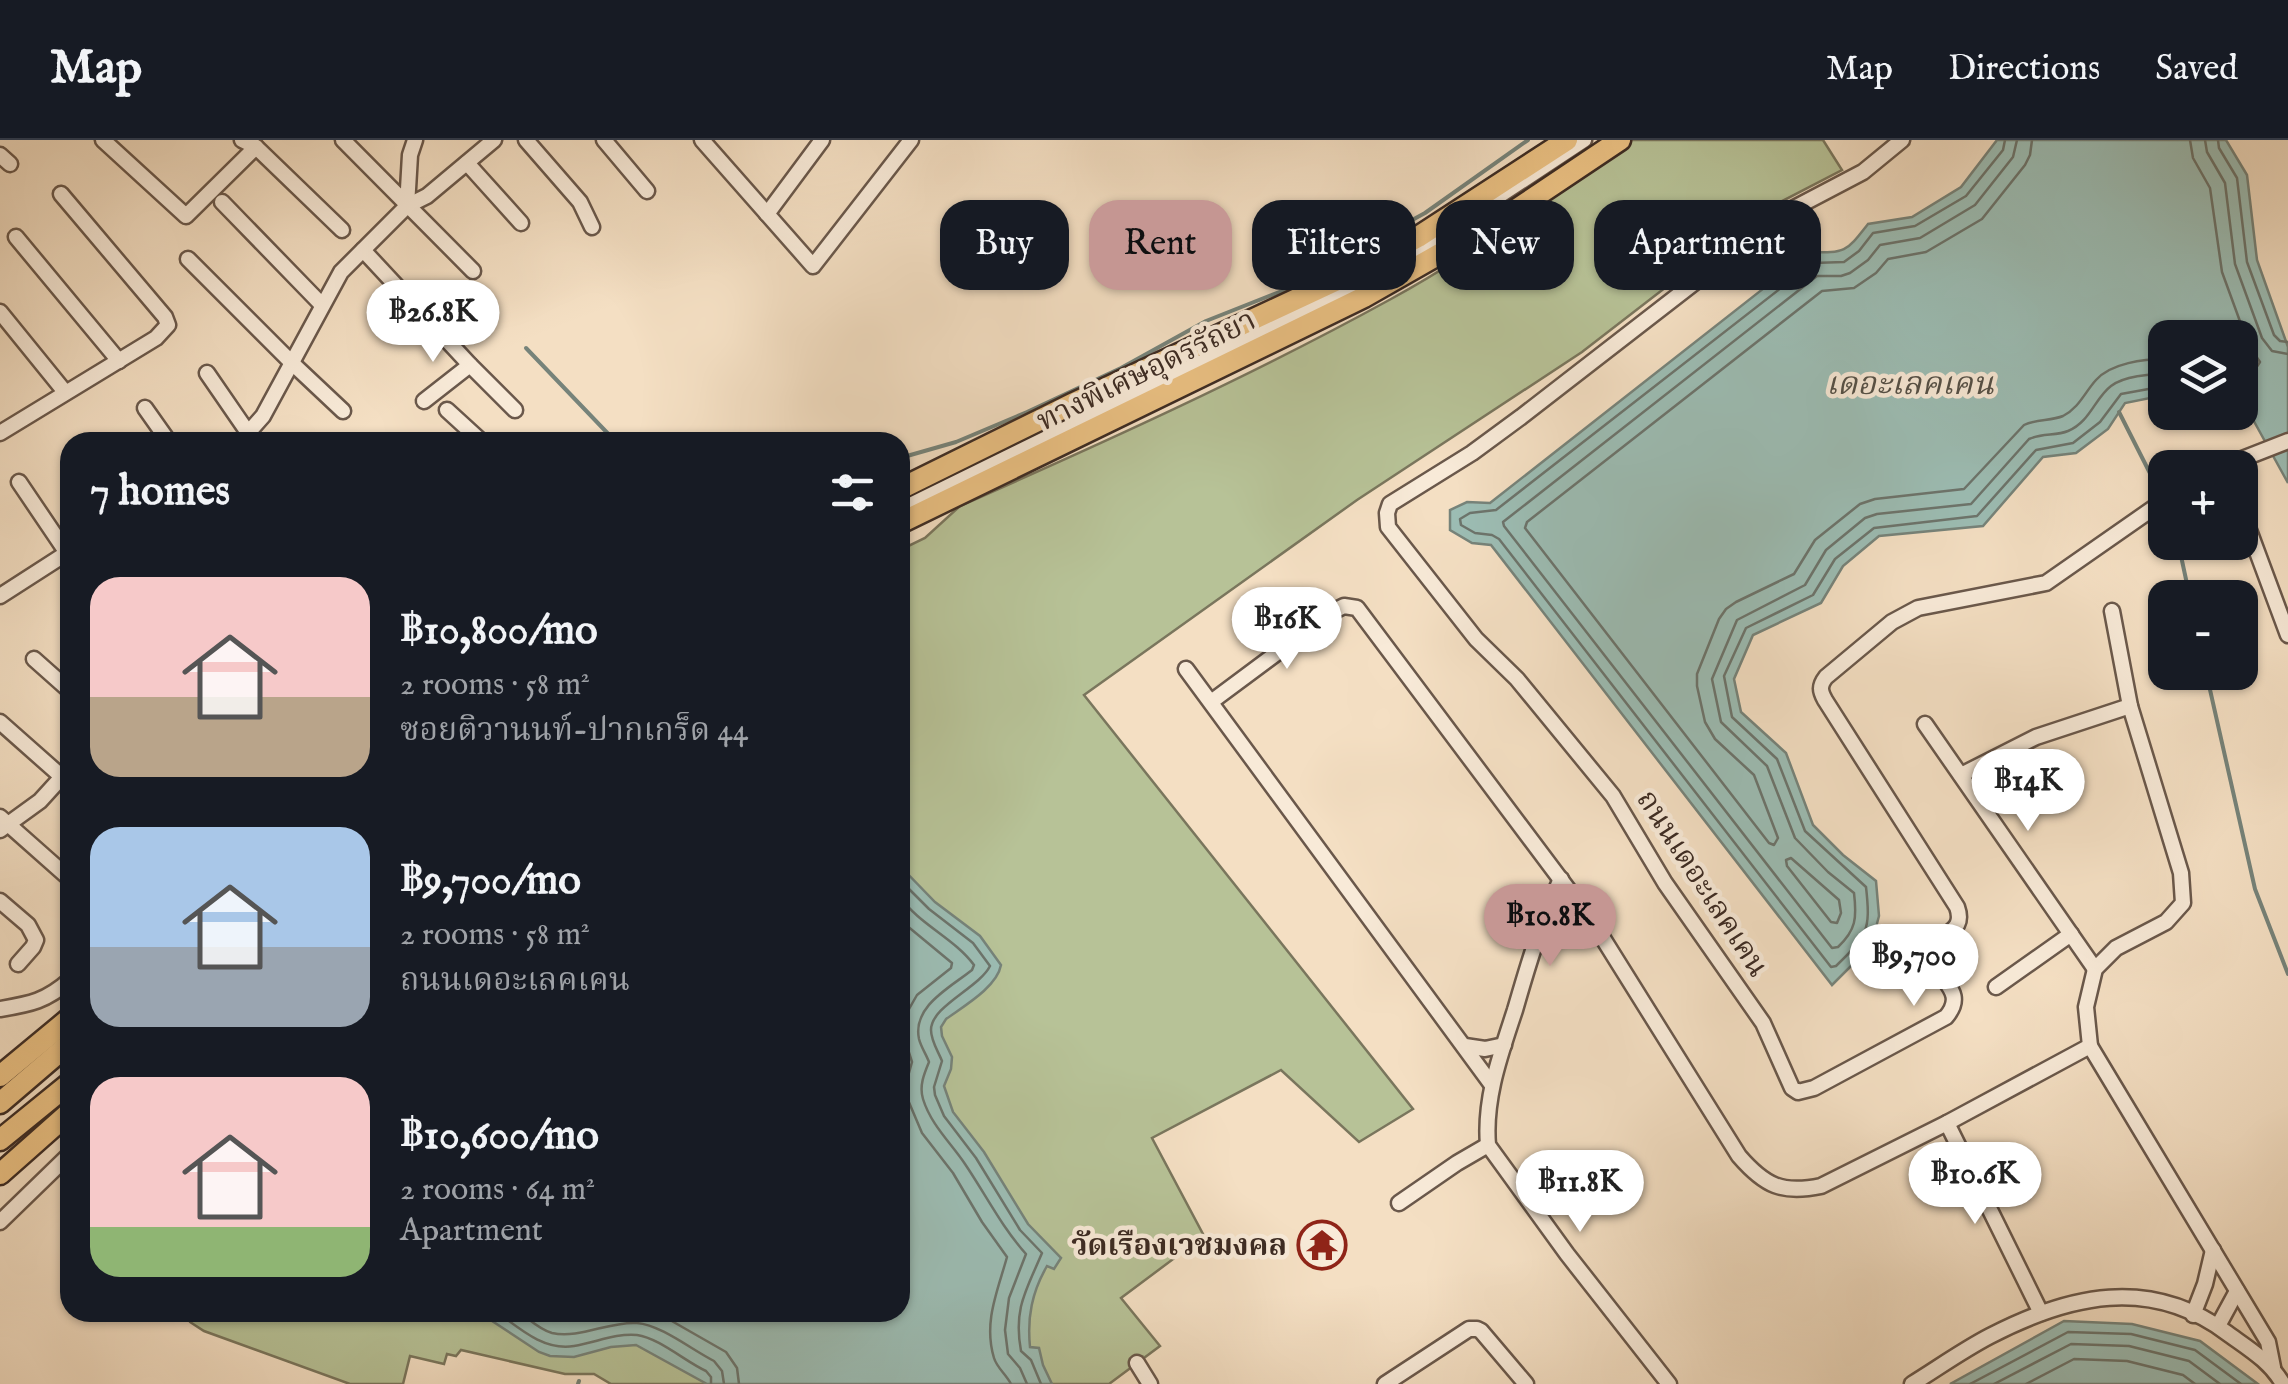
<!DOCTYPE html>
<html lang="en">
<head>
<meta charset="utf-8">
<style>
  :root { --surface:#171b24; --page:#20242c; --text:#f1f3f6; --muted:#9ea1a6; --line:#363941; --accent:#c59692 }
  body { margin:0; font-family:"IM FELL English","Noto Serif Thai",serif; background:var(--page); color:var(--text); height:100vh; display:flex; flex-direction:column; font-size:38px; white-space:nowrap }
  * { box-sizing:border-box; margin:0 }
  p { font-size:32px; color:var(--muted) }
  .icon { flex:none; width:55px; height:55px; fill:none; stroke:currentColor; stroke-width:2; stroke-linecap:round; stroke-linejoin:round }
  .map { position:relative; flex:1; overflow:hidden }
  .sheet { position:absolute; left:60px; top:292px; width:850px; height:890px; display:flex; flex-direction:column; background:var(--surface); border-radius:30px; box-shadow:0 2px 8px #0004 }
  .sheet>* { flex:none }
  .guide { position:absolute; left:940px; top:60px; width:950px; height:90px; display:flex; gap:20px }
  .tools { position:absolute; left:2148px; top:180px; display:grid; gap:20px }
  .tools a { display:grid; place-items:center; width:110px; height:110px; border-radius:20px; background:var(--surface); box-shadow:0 2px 8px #0004; font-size:50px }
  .price { position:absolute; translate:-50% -85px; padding:0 22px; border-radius:35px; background:#fff; color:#222; font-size:32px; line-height:65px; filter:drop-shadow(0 2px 5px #0008) }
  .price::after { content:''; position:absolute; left:50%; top:60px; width:30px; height:22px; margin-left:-15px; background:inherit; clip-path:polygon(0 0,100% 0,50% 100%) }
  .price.current { background:var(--accent); color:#111 }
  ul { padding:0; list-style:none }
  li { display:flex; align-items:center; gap:30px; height:250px; padding:0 30px }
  li span { display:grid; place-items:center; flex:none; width:280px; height:200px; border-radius:30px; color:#555 }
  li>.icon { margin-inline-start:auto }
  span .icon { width:120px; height:120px; fill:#fffc; stroke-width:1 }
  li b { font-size:42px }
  h2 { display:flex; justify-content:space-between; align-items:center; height:120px; padding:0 30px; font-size:42px }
  .chip { padding:0 35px; border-radius:30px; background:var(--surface); box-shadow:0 2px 8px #0004; font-size:35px; line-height:90px }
  .chip.current { background:var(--accent); color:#111 }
  header { display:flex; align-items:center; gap:60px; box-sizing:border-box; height:140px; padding:0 50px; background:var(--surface); border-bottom:2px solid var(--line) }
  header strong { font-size:48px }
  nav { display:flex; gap:55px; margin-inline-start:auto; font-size:35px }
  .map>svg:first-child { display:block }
</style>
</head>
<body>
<header>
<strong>Map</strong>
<nav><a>Map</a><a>Directions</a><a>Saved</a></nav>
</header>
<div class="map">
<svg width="2288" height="1244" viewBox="0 0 2288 1244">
  <rect width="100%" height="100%" fill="#f4dfc3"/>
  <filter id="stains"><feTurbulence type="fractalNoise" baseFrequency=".002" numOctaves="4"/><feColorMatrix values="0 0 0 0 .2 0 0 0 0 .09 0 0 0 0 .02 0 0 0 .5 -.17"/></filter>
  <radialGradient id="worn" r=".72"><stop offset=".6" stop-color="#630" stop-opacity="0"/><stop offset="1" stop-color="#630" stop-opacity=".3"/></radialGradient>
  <path fill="#b7c297" stroke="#7a765d" stroke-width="2.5" d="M1632 0H1823L1842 30 1767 69 1582 212 1357 360 1084 555 1413 969 1359 1002 1281 930 1152 998 1204 1096 1121 1158 1160 1206 1109 1244H611L594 1234H565L461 1210 456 1216 447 1214 444 1224 410 1216 403 1244H350L204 1191 190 1182 186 1173 900 1172V410L925 398 960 366C1105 302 1251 236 1391 159 1475 113 1553 55 1632 0Z"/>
  <g fill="#9cbdb4" stroke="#76837a" stroke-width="2.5">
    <path d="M1997 0H2226L2247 35 2257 120 2288 207V343L2240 256V198H2165V255L2125 263 2108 289 2076 313 2043 317 1983 386 1879 396 1843 426 1821 463 1753 495 1734 539 1741 572 1786 613 1813 685 1843 715 1876 741 1879 776 1871 806 1832 845 1491 405 1472 403 1450 390V370L1467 362 1490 363 1810 112C1846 113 1846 112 1868 84L1912 77 1961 47Z"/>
    <path d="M900 726 935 762 980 796 1001 825C997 847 964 866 946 879L941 887 942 896 952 917 951 929 944 946 953 972 984 1012 1028 1084 1061 1118 1054 1129 1047 1126C1032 1152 1027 1177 1030 1207L1039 1208 1043 1225 1052 1244H707L636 1205 611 1207 574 1217 550 1216 539 1212 483 1175 481 1173 900 1172Z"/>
    <polygon points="2064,1181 2132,1184 2200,1201 2258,1244 1950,1244"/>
  </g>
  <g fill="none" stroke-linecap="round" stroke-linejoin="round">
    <g stroke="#6c746c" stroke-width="2.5">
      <path d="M2005 0 2003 10 1966 56 1915 86 1873 93 1859 111 1844 122 1813 123 1496 370 1470 373 1460 379 1461 385 1475 393 1492 395 1499 399 1831 827 1836 826C1867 796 1871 791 1866 747L1805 691 1777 619 1732 577 1724 536 1746 488 1813 455 1835 419 1874 388 1977 376 2036 310 2073 303 2100 282 2121 254 2165 246"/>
      <path d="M2017 0 2013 17 1975 65 1920 98 1880 105 1868 120 1850 133 1841 136H1817L1503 382 1504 386 1832 808 1838 807C1856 790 1857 778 1854 753L1828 732 1795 698 1767 626 1721 582 1712 539 1737 480 1805 445 1826 410 1865 378 1877 374 1971 364 2029 299C2042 293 2056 296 2068 291 2090 282 2095 258 2111 246 2124 236 2150 234 2165 234"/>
      <path d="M2032 0 2030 15 2025 25 1982 79 1926 112 1888 119 1876 133 1854 148 1822 151 1527 382 1525 388 1769 703 1774 705 1778 698 1754 635 1715 599 1705 582 1697 546V534L1719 479 1726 469 1736 462 1794 434 1815 400 1860 364 1875 359 1964 349 2024 285C2036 279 2051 281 2063 276 2079 268 2085 252 2096 240 2111 223 2144 219 2165 219"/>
      <polyline points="2190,0 2193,18 2210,48 2222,132 2249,206 2260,222 2256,228 2240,226"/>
      <polyline points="2205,0 2207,12 2225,43 2235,124 2262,198 2272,211 2288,214"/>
      <polyline points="2218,0 2219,8 2237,38 2247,122 2274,195 2280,201 2288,202"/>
      <polygon points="1791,718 1839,760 1841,773 1837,783 1831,782 1787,726 1786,720"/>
      <path d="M900 740 929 769 973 803 990 826C979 848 931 866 931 890 931 901 938 911 942 921L934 947 935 955 944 976 976 1018 1020 1090 1042 1113C1027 1149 1013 1168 1021 1211L1031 1220 1041 1244"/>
      <path d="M900 757C920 785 954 798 974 825L972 830C951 847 912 866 919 899 921 907 926 914 929 922 924 934 919 946 923 959 931 985 951 1003 965 1024 986 1055 1001 1086 1026 1114L1009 1158 1005 1190 1008 1214 1020 1228 1027 1244"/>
      <path d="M900 780 952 823 951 828 917 855 905 876 904 897 912 922 907 940 908 960 922 993 953 1033 982 1082 1007 1117C998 1150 983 1182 994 1218 997 1228 1006 1234 1011 1244"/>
      <path d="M497 1172C520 1189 544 1211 574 1206 595 1203 615 1193 637 1195 659 1198 686 1222 706 1231L711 1237V1244"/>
      <path d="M519 1172C529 1179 540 1190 552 1193 580 1199 609 1181 637 1183 661 1185 692 1210 714 1221L722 1231 724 1244"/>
      <polyline points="656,1172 726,1212 737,1228 739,1244"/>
      <polyline points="1970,1244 2068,1192 2131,1194 2195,1210 2241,1244"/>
      <polyline points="1994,1244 2071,1204 2129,1206 2189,1221 2220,1244"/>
      <polyline points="2026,1244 2074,1219 2127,1221 2183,1235 2195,1244"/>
    </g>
    <g stroke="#76837a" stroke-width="4">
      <polyline points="526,208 616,302"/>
      <polyline points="2119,272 2162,357"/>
      <polyline points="900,318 956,302 1027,272 1121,228 1206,181 1282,151 1425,73 1528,0"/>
      <polyline points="2178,402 2190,458"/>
      <polyline points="2206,532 2255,749 2288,834"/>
      <polyline points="578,1244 579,1241"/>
    </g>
    <g stroke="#6a584b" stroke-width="19">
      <g id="minor">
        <polyline points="103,0 186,76 256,7"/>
        <polyline points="242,0 256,7 342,90"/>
        <polyline points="343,0 473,131"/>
        <polyline points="526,0 580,62 592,87"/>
        <polyline points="604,0 647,51"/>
        <polyline points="702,0 813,126 911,0"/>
        <path d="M1902 0 1863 32 1783 74 1521 277 1472 313 1390 364 1387 373 1388 387 1476 499 1517 539 1613 656 1665 743 1763 883 1792 948 1798 952 1814 948 1946 877C1970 849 1931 839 1934 813 1936 791 1967 795 1957 767L1825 560C1820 551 1819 546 1826 537L1892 482 1918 468 2046 443 2165 360"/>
        <polyline points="0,15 10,24"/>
        <polyline points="467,23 521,83"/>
        <polyline points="222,62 322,165"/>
        <polyline points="407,66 410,15 415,0"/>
        <polyline points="767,74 822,0"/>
        <polyline points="16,97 119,221"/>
        <polyline points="363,110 470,225 515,270"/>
        <polyline points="188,119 292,223 343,271"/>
        <polyline points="0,172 65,252"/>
        <polyline points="207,233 249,294"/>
        <polyline points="424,261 470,225"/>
        <polyline points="145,268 169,302"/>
        <polyline points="447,270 482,302"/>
        <polyline points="0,293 156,198 168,185 165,177 61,54"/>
        <polyline points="240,302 263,276 341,132 407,66 427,56 494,0"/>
        <polyline points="2219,328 2288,301"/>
        <polyline points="19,342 67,413"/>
        <polyline points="2240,366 2288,495"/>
        <polyline points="900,370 1379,135 1584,0"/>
        <polyline points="0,456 70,411"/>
        <polyline points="34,519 70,551"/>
        <polyline points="1186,529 1492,945"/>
        <path d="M1211 562 1332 472 1344 466 1357 468 1594 784 1739 1016C1765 1046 1782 1054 1821 1046L1947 983 2090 906 2086 867 2095 829 2116 808 2166 782 2183 763 2181 733 2130 566 2112 471"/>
        <polyline points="0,582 70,644"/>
        <polyline points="1925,584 2095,829"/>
        <polyline points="1961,635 2036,597 2130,566"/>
        <polyline points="0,677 70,739"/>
        <polyline points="0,690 40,661 70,628"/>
        <path d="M1561 739C1541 781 1528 825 1515 870 1501 913 1484 958 1488 1005L1567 1114 1669 1244"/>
        <polyline points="0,761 28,785 36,800 33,807 18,824"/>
        <polyline points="1996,847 2071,794"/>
        <path d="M0 869C31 864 46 861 70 840"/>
        <polyline points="1465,906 1485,909 1504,905"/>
        <polyline points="2090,906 2268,1202 2273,1227"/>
        <polyline points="1947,983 2041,1173"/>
        <polyline points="1399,1063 1457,1023 1488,1005"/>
        <polyline points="0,1082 70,1014"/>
        <polyline points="2193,1175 2205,1144 2213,1110"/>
        <polyline points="2218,1186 2237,1151"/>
        <polyline points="1137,1223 1150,1244"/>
        <polyline points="1385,1244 1469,1189 1477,1189 1481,1191 1526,1244"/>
        <path d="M1912 1244C1938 1228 1963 1210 1990 1196 2069 1155 2150 1136 2227 1193 2249 1209 2270 1221 2283 1244"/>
      </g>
    </g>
    <g stroke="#3c2b23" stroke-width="25">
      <g id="highway">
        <polyline points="900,349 1072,264 1348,135 1418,97 1567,0"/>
        <polyline points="900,383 1364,157 1508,75 1620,0"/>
        <polyline points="0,936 70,878"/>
        <polyline points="0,963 70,903"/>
        <polyline points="0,1000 70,943"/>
        <polyline points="0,1034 70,972"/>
      </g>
    </g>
    <use href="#minor" stroke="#f8ead8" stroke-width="14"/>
    <use href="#highway" stroke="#eac082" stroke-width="20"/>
  </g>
  <defs>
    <g id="temple-ring" transform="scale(2.5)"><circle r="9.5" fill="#f8ead8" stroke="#8f2418" stroke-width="1.5"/><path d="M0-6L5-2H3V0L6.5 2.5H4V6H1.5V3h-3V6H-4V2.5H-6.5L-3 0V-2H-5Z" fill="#8f2418"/></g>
  </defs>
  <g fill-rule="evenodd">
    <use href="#temple-ring" x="1322" y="1105"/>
  </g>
  <g text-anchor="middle" stroke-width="9" stroke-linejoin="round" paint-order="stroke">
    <g font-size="30" fill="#3c2b23" stroke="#f8ead8">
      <text transform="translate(1146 230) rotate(-26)" y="10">ทางพิเศษอุดรรัถยา</text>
      <text transform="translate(1703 743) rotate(57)" y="10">ถนนเดอะเลคเคน</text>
    </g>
    <g font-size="30" font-weight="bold" fill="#3c2b23" stroke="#f8ead8" text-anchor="end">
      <text x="1287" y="1115">วัดเรืองเวชมงคล</text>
    </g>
    <g font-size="32" font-style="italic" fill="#545047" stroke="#f8ead8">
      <text x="1910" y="254">เดอะเลคเคน</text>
    </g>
  </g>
  <rect width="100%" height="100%" filter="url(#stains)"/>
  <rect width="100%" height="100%" fill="url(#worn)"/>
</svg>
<div class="tools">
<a><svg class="icon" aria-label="layers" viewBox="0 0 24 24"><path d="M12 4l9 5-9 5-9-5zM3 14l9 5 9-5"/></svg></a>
<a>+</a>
<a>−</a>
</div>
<b class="price" style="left:433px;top:225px">฿26.8K</b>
<b class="price" style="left:1287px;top:532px">฿16K</b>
<b class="price" style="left:2028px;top:694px">฿14K</b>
<b class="price current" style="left:1550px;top:829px">฿10.8K</b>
<b class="price" style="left:1914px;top:869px">฿9,700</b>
<b class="price" style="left:1975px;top:1087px">฿10.6K</b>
<b class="price" style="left:1580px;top:1095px">฿11.8K</b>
<div class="guide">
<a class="chip">Buy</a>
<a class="chip current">Rent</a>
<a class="chip">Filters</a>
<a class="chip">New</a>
<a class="chip">Apartment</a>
</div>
<section class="sheet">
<h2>7 homes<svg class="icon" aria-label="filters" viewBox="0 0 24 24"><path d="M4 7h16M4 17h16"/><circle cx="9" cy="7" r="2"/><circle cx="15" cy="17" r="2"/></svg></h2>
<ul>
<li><span style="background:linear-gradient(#f6c9c9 60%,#b9a48a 0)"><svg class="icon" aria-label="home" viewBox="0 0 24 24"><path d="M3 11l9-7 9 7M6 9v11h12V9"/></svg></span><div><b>฿10,800/mo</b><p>2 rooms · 58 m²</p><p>ซอยติวานนท์-ปากเกร็ด 44</p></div></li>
<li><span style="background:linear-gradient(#a9c7e8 60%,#9aa5b1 0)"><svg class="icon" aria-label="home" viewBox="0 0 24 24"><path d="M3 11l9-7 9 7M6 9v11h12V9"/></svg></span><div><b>฿9,700/mo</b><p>2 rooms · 58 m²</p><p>ถนนเดอะเลคเคน</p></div></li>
<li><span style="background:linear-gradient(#f6c9c9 75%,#8fb573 0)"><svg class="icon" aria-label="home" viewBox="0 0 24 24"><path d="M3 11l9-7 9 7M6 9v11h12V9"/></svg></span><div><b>฿10,600/mo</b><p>2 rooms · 64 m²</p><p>Apartment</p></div></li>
</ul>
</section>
</div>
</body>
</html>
